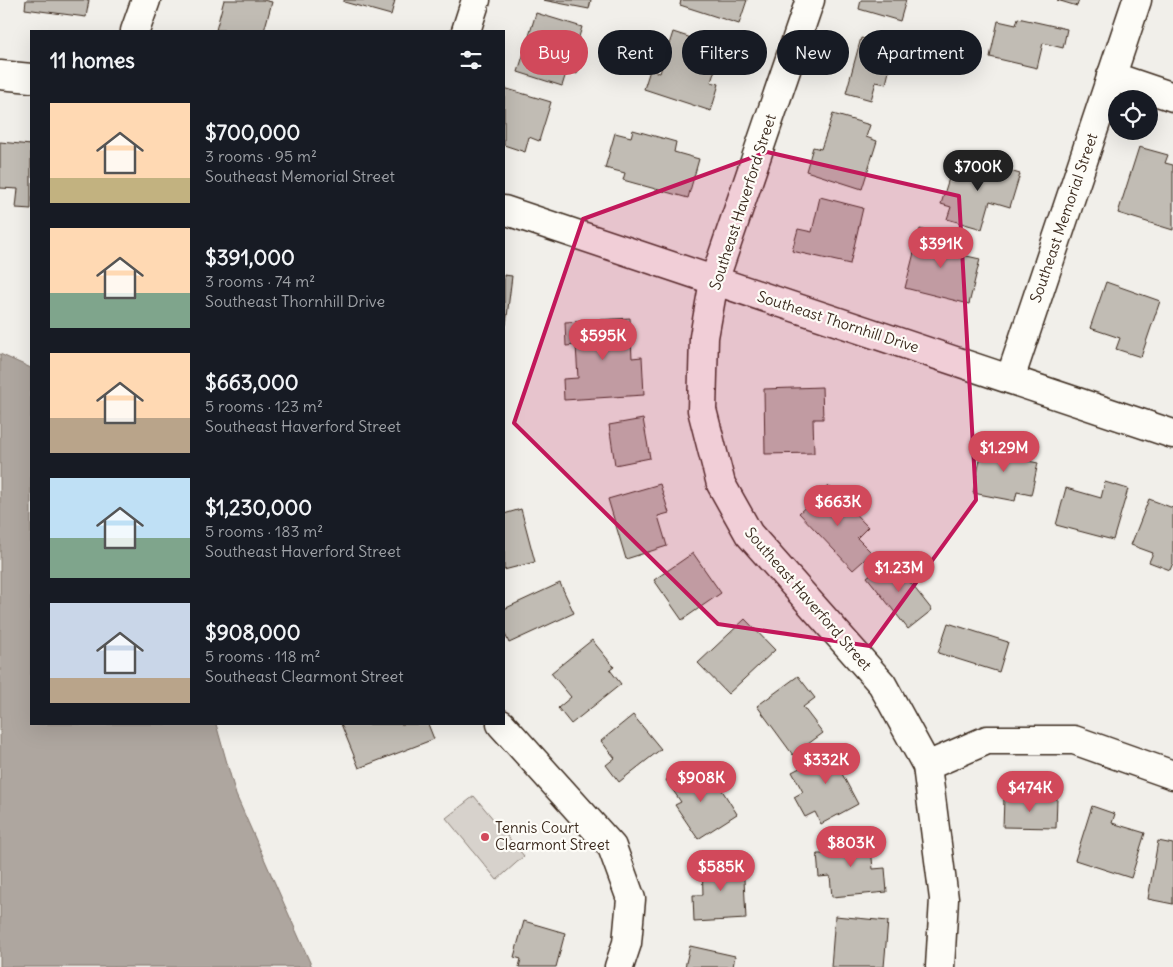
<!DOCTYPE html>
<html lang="en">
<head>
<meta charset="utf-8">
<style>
  :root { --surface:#171b24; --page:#242831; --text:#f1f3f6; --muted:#9ea1a6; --accent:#d1495b }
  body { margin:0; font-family:Delius,sans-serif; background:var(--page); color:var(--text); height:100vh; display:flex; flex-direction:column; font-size:19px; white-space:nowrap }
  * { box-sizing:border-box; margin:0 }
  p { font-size:16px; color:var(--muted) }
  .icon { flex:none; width:28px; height:28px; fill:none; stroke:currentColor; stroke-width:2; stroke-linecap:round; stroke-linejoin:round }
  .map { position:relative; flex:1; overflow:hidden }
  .sheet { position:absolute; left:30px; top:30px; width:475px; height:695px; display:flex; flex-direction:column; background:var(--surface); border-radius:0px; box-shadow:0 5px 20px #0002 }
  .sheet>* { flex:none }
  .banner { position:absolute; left:520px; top:30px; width:475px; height:45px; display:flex; gap:10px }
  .fabs { position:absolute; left:1108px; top:90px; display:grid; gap:10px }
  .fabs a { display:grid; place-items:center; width:50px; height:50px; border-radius:50%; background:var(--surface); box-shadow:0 5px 20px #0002; font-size:25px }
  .price { position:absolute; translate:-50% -42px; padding:0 11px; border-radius:18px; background:var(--accent); color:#fff; font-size:16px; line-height:32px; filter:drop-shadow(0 1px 2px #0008) }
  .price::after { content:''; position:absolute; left:50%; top:30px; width:15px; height:11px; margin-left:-8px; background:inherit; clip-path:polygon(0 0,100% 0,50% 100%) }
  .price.selected { background:#222; color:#fff }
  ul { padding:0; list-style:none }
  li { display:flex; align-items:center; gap:15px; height:125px; padding:0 20px }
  li span { display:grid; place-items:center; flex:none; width:140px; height:100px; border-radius:0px; color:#555 }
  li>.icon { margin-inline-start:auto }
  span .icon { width:60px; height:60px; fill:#fffc; stroke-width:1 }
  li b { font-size:21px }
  h2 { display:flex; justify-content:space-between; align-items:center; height:60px; padding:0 20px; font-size:21px }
  .tag { padding:0 18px; border-radius:22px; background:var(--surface); box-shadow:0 5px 20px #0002; font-size:18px; line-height:45px }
  .tag.selected { background:var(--accent); color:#fff }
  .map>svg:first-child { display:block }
</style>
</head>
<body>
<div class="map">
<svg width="1173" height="967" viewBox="0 0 1173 967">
  <rect width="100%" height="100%" fill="#f1efea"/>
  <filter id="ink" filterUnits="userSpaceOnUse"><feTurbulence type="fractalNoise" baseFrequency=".02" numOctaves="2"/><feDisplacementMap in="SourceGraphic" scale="10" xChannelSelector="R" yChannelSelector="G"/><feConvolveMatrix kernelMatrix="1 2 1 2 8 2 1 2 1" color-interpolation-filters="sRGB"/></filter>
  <g filter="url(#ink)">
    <polygon fill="#d7d2cc" stroke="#897e75" points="474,796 524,856 497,880 446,818"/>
    <polygon fill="#aea69f" stroke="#80746b" points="0,354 31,368 31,724 216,724 236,795 312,967 0,967"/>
    <g fill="#c1bcb4" stroke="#3b2a1e">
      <polygon points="26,0 89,0 86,17 25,9"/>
      <polygon points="224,0 263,0 272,2 264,31 216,30"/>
      <polygon points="344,0 395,0 391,15 344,2"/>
      <polygon points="543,0 591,0 589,9"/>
      <polygon points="681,0 747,0 739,24 680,5"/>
      <polygon points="861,0 906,0 900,21 859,9"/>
      <polygon points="1057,0 1079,0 1077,6"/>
      <polygon points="536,13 582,27 575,50 584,52 577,74 567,70 562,86 518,72"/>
      <polygon points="1018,18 1067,29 1063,48 1043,43 1037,68 990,57 998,21 1016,25"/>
      <polygon points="673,32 722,48 711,82 719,84 711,111 644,89 650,70 660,73"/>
      <polygon points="861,38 889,45 884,66 890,67 886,84 876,82 871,100 846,93"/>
      <polygon points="504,88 551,102 539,141 529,137 525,152 504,145"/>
      <polygon points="833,114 870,125 866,137 877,141 862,189 806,171 813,147 821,149"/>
      <polygon points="633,130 676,142 674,152 699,159 688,198 623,180 625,173 605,168 615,133 631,137"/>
      <polygon points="0,142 31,145 31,209 16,208 18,189 0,188"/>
      <polygon points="1139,147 1168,155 1165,163 1173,165 1173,230 1118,213"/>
      <polygon points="966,158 1020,174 1010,207 990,201 982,229 947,219 951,207 941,204 950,175 960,178"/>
      <polygon points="820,197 863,208 850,264 792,251 798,229 812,232"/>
      <polygon points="920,229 952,237 949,252 980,259 969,304 905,288"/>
      <polygon points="504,275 512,276 506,325 504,324"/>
      <polygon points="1106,282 1160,301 1141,357 1116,349 1120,338 1090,328"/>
      <polygon points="630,318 632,358 642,357 644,395 564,400 563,379 578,378 576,345 566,346 565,322"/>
      <polygon points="822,387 823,419 813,419 814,453 765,454 764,389"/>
      <polygon points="643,419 650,458 615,465 609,425"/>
      <polygon points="984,441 1015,447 1013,458 1038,463 1031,495 1017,492 1015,501 973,493"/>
      <polygon points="1105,482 1128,489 1113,540 1056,525 1066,488 1101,498"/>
      <polygon points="660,484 669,513 658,516 667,546 626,559 608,499"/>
      <polygon points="828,486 868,527 857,538 872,553 853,570 799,513"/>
      <polygon points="1149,499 1173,508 1173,563 1170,570 1149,562 1153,553 1131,545"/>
      <polygon points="521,509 535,562 504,570 504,514"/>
      <polygon points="693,553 721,593 682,620 654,580"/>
      <polygon points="891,558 932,610 908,629 867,577"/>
      <polygon points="560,583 574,613 509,643 504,632 504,609"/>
      <polygon points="745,619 775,650 728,694 698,663"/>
      <polygon points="948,623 1008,642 999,672 938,653"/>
      <polygon points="592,640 614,667 610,670 621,684 571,724 558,708 571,697 551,673"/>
      <polygon points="798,676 815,698 803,707 823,733 793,755 757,706"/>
      <polygon points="633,715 661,749 619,782 606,765 615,758 601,741"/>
      <polygon points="341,724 428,724 434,739 359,768"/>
      <polygon points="846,744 856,764 841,772 858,804 821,824 815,812 805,817 794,797 803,792 792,772"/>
      <polygon points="687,766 701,788 715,779 737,814 698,839 675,805 681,802 666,780"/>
      <polygon points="1004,798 1057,798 1056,828 1003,827"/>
      <polygon points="1092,806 1115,814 1112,823 1145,833 1131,878 1075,860"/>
      <polygon points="870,836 873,869 885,868 887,892 832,897 830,876 819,877 817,854 826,854 825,840"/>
      <polygon points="1158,841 1173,844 1173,904 1148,899"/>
      <polygon points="743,860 746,919 694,922 693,895 703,895 702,862"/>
      <polygon points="835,916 888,921 884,967 831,967"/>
      <polygon points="524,921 565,933 556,967 519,967 521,959 514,957"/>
      <polygon points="690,946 735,956 733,967 685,967"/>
    </g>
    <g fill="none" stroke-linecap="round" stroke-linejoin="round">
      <g stroke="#3b2a1e" stroke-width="31">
        <g id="minor">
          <polyline points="810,0 714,281 704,337 702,410 721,484 749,534 882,684 927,766 944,899 940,967"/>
          <polyline points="135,31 146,0"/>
          <polyline points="466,31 476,0"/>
          <polyline points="0,75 31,78"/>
          <polyline points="1111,76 1173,97"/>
          <polyline points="504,210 1173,434"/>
          <polyline points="1010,379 1137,0"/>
          <polyline points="501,724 612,847 631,899 627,943 619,967"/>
          <polyline points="927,766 987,740 1074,740 1173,775"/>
        </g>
      </g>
      <use href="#minor" stroke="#fdfcf7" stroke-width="28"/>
    </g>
  </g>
  <path fill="#c2185b" fill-opacity="0.2" stroke="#c2185b" stroke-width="4" stroke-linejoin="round" d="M767 152 959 196 976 500 870 646 718 624 514 423 583 219Z"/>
  <circle fill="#d1495b" stroke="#fdfcf7" stroke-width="2" cx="485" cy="837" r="5"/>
  <g text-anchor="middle" stroke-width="4.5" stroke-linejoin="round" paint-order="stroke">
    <g font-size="15" fill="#3b2a1e" stroke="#fdfcf7">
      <text transform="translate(743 202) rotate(-72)" y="5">Southeast Haverford Street</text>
      <text transform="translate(1064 218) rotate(-71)" y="5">Southeast Memorial Street</text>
      <text transform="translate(838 322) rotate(18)" y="5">Southeast Thornhill Drive</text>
      <text transform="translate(808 599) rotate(49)" y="5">Southeast Haverford Street</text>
    </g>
    <g font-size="15" fill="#3b2a1e" stroke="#fdfcf7" text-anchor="start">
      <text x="495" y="833">Tennis Court<tspan x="495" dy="17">Clearmont Street</tspan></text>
    </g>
  </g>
</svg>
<div class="fabs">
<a><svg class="icon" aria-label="locate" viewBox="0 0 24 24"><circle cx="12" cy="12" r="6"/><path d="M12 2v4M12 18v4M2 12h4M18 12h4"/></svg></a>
</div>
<b class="price selected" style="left:978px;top:192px">$700K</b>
<b class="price" style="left:941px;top:269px">$391K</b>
<b class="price" style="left:603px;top:361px">$595K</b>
<b class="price" style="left:1004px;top:473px">$1.29M</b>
<b class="price" style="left:838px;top:527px">$663K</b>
<b class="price" style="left:899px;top:593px">$1.23M</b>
<b class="price" style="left:826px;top:785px">$332K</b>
<b class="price" style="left:701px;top:803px">$908K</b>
<b class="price" style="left:1030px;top:813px">$474K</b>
<b class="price" style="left:851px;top:868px">$803K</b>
<b class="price" style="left:721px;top:892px">$585K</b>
<div class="banner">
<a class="tag selected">Buy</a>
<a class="tag">Rent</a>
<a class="tag">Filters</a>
<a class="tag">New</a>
<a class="tag">Apartment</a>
</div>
<section class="sheet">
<h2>11 homes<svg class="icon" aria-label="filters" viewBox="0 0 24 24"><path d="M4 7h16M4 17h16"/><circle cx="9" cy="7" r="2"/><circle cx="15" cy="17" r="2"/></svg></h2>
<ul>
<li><span style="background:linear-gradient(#ffd9b3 75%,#c2b280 0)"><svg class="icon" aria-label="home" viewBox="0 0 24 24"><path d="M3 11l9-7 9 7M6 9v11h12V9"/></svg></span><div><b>$700,000</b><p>3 rooms · 95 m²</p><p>Southeast Memorial Street</p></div></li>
<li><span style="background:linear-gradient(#ffd9b3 65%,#7fa58c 0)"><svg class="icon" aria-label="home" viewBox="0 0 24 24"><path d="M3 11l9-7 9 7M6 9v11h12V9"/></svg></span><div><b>$391,000</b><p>3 rooms · 74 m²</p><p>Southeast Thornhill Drive</p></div></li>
<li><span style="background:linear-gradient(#ffd9b3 65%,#b9a48a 0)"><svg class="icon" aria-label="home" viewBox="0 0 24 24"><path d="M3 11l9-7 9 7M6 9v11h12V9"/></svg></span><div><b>$663,000</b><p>5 rooms · 123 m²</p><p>Southeast Haverford Street</p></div></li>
<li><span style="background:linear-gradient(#bfe0f5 60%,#7fa58c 0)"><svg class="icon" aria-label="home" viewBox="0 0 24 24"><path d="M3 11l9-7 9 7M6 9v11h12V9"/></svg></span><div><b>$1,230,000</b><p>5 rooms · 183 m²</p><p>Southeast Haverford Street</p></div></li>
<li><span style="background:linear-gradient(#c9d6e8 75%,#b9a48a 0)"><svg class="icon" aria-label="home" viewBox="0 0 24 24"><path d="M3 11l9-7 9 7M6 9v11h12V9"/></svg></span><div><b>$908,000</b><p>5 rooms · 118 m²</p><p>Southeast Clearmont Street</p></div></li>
</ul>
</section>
</div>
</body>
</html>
